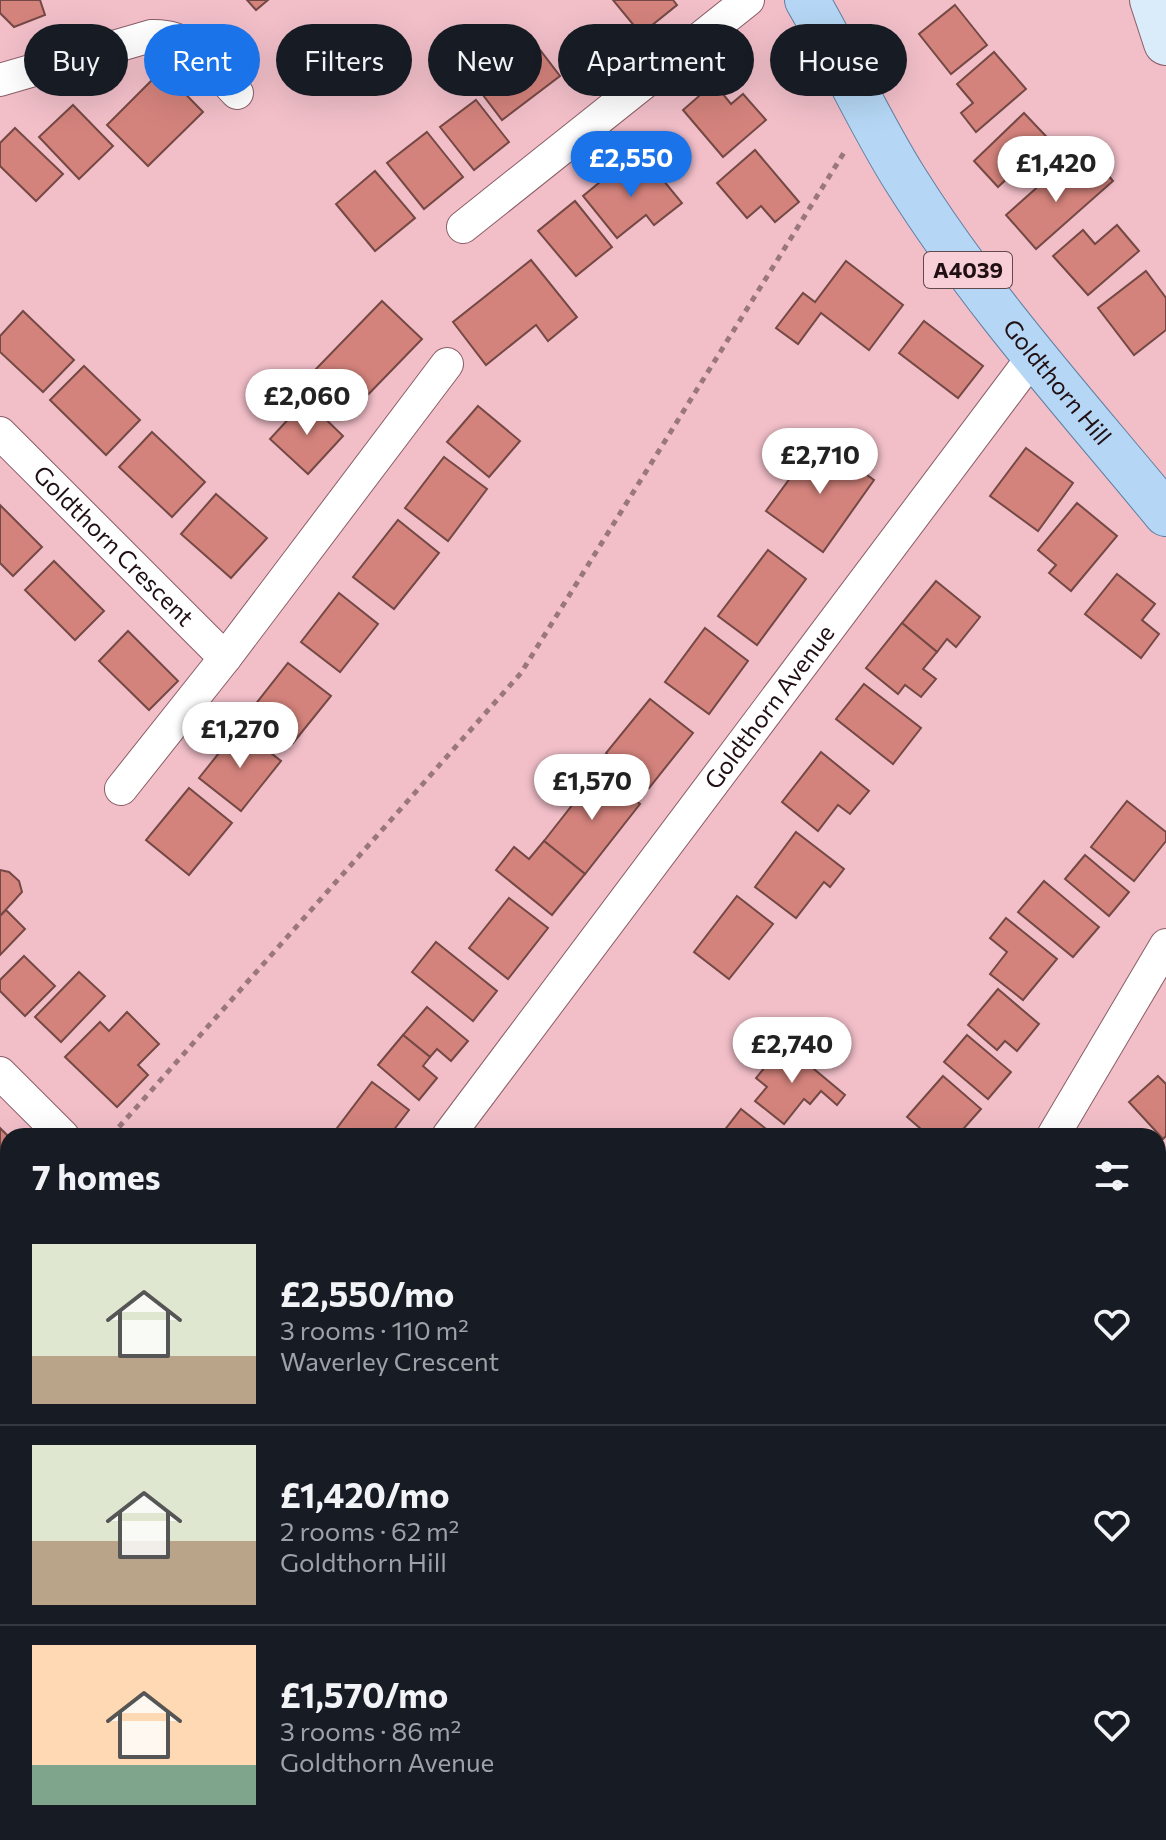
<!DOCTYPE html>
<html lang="en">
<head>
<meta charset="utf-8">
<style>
  :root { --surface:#171b24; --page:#20242c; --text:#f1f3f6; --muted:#9ea1a6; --line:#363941; --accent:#1a73e8 }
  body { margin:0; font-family:Commissioner,sans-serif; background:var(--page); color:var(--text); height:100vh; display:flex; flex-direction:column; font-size:30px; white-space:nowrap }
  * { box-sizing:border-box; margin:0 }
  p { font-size:26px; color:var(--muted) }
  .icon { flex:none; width:44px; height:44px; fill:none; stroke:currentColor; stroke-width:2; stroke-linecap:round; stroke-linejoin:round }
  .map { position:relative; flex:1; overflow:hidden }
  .side { position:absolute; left:0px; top:1128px; width:1166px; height:712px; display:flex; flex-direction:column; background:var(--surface); border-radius:24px 24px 0 0; box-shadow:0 8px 32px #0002 }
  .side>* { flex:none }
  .hud { position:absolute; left:24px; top:24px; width:1118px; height:72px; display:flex; gap:16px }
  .price { position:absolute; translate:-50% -68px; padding:0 18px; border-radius:28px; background:#fff; color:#222; font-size:26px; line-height:52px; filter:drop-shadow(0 2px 4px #0008) }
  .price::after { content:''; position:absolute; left:50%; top:48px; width:24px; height:18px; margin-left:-12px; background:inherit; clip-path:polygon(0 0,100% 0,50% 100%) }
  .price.current { background:var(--accent); color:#fff }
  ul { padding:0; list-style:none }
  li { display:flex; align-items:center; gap:24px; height:200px; padding:0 32px }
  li+li { border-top:2px solid var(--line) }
  li span { display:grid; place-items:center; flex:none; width:224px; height:160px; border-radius:0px; color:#555 }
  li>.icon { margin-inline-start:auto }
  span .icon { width:96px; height:96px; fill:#fffc; stroke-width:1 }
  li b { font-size:34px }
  h2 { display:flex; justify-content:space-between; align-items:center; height:96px; padding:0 32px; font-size:34px }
  .tag { padding:0 28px; border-radius:36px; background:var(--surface); box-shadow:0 8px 32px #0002; font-size:28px; line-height:72px }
  .tag.current { background:var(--accent); color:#fff }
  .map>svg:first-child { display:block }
</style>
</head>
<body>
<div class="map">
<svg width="1166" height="1840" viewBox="0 0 1166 1840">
  <rect width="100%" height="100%" fill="#f2bfc9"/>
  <g fill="#d4837c" stroke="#744945" stroke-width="2">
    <polygon points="0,0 40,0 45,15 14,27 0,13"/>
    <polygon points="247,0 268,0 256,10"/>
    <polygon points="613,0 673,0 677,5 641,34"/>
    <polygon points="955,5 987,45 951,74 919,34"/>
    <polygon points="509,36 524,56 537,46 560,76 502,120 464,70"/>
    <polygon points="994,52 1026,89 976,132 961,113 973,103 957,84"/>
    <polygon points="162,70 203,112 148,166 107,125"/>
    <polygon points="714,83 731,104 743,94 766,120 723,157 683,110"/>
    <polygon points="476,100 509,142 474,170 440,127"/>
    <polygon points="73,105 113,146 79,179 39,137"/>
    <polygon points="1024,113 1059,150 1023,184 1013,173 998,187 974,161"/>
    <polygon points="15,128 63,174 36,201 0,166 0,143"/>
    <polygon points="427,132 463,177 424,209 387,163"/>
    <polygon points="755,150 799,202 775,222 761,206 747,218 717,183"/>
    <polygon points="627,160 642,179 654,169 682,203 654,225 646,215 617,238 583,196"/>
    <polygon points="1099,164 1113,181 1036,249 1006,215 1059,168 1075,186"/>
    <polygon points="375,171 415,218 375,251 336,204"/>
    <polygon points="575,201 612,247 576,276 538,231"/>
    <polygon points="1117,225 1139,251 1088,295 1053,256 1083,230 1095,244"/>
    <polygon points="531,260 577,317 548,341 536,325 486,365 453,322"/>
    <polygon points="846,261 903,305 869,350 821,313 798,344 776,328 803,293 815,302"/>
    <polygon points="1146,271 1166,298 1166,330 1134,355 1098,308"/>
    <polygon points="382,301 422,339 356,407 316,369"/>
    <polygon points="23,311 74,360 43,392 0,352 0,336"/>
    <polygon points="924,321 983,366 958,398 899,353"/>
    <polygon points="84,366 140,420 106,455 50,400"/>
    <polygon points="306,400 343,436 308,474 270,439"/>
    <polygon points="478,406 520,441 489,477 447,442"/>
    <polygon points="152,432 205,482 172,517 119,467"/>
    <polygon points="818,440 874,480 823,552 766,511"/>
    <polygon points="1026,448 1073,483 1038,531 990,496"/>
    <polygon points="444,457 487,489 448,541 405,508"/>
    <polygon points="216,494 267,538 231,578 181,534"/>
    <polygon points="1077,503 1117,536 1071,591 1049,573 1056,565 1038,550"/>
    <polygon points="0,505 42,547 13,576 0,563"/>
    <polygon points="398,520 439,553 394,609 353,577"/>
    <polygon points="768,550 806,579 757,645 718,616"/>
    <polygon points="54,561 104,611 75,640 25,590"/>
    <polygon points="1117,574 1155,604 1142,620 1159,634 1141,658 1085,614"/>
    <polygon points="936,581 980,617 956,647 947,639 937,652 902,623"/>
    <polygon points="339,593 378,624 340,672 301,642"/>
    <polygon points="902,623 937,652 923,669 936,679 921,697 905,685 898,694 866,668"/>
    <polygon points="705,628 748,661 709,714 665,682"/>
    <polygon points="128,631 178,681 149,710 99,661"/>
    <polygon points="288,663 331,696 293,743 251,710"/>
    <polygon points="864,684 921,728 893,764 836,719"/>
    <polygon points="650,699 693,733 649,788 606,753"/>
    <polygon points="239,728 281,761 241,811 199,778"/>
    <polygon points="821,752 869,791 850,814 838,805 818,831 782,802"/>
    <polygon points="599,771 640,804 585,874 544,841"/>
    <polygon points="189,788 232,823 189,875 146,840"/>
    <polygon points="1127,801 1166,832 1166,841 1134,881 1091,847"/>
    <polygon points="796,832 844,869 830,887 824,882 796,918 755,887"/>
    <polygon points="544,841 585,874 552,915 496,870 514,847 529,859"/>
    <polygon points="1085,855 1129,892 1109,916 1065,879"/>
    <polygon points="0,870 9,872 19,881 22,892 0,916"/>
    <polygon points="1044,881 1099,927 1073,957 1018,912"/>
    <polygon points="737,896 773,924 729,979 694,952"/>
    <polygon points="509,898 548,928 508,979 469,948"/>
    <polygon points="6,910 25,929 0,955 0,916"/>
    <polygon points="1006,918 1057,959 1023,1000 990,974 1007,952 990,938"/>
    <polygon points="436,942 497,991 473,1021 412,972"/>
    <polygon points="24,956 55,986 25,1016 0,991 0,980"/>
    <polygon points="79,972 105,996 61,1042 35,1017"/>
    <polygon points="998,989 1039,1024 1017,1051 1005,1041 997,1050 968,1025"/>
    <polygon points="427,1007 468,1041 451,1061 437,1049 430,1057 403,1035"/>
    <polygon points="127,1012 159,1044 138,1065 148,1075 117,1107 65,1057 100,1022 109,1031"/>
    <polygon points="403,1035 430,1057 423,1066 437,1078 419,1100 378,1065"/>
    <polygon points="967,1035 1011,1072 988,1099 944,1062"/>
    <polygon points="784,1044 845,1095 837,1105 821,1091 810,1104 804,1099 784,1124 755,1101 767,1087 756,1078"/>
    <polygon points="943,1076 981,1109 957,1136 929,1136 907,1117"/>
    <polygon points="1158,1076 1166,1084 1166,1136 1163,1139 1129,1102"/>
    <polygon points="372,1082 409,1110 389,1136 331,1136"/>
    <polygon points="741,1109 775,1136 720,1136"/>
    <polygon points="0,1128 8,1136 8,1205 0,1213"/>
    <polygon points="1166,1223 1166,1276 1158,1268 1158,1231"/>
    <polygon points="1158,1435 1166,1443 1166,1506 1159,1513"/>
    <polygon points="8,1514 8,1547 0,1539 0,1522"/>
    <polygon points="0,1562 8,1571 8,1590 0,1598"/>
    <polygon points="1166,1737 1166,1779 1158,1769 1158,1743"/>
    <polygon points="1158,1769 1166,1779 1166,1828 1162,1831 1158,1826"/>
    <polygon points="8,1810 8,1832 50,1832 43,1840 0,1840 0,1820"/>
    <polygon points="460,1832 523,1832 514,1840 466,1840"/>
    <polygon points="533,1832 557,1832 564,1840 524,1840"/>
    <polygon points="1030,1832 1036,1832 1043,1840 1020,1840"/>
    <polygon points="1065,1832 1095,1832 1101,1840 1055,1840"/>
    <polygon points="1095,1832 1146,1832 1135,1840 1101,1840"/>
  </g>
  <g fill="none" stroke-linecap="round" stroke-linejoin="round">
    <g stroke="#8a5e67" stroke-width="18">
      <polyline id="lane" points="620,1832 629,1840"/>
    </g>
    <g stroke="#8a5e67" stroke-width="34">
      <g id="street">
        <path d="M0 80 151 36C193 34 211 66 237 93"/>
        <polyline points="463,227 748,0"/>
        <path id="s1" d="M0 433 225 658 447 364"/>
        <polyline points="121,789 225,658"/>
        <polyline points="0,1073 63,1136"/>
        <path id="s2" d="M448 1136 1035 354"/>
        <polyline points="1053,1136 1166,945"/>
        <polyline points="1158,1353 1166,1361"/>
        <polyline points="1158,1580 1166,1576"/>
        <polyline points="0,1665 8,1658"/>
        <polyline points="782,1832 788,1840"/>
        <polyline points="682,1840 691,1832"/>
      </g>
    </g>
    <g stroke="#8a5e67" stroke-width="46">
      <polyline id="secondary" points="1152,0 1166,43"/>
    </g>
    <g stroke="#607fa1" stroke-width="46">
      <g id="primary">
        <path id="s3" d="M807 0C842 60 870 124 907 182 982 301 1077 406 1166 514"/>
      </g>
    </g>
    <g stroke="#9a767d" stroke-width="5" stroke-dasharray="6 6" stroke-linecap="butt">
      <polyline points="111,1136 521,673 845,151"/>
      <polyline points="0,1249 8,1241"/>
    </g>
    <use href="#lane" stroke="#fff" stroke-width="16"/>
    <use href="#street" stroke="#fff" stroke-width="32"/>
    <use href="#secondary" stroke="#daebfa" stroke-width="44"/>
    <use href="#primary" stroke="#b5d7f5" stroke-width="44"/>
  </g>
  <g text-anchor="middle" stroke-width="8" stroke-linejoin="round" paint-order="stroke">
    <rect fill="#f9cfd7" stroke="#61494e" stroke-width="2" x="924" y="252" width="88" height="36" rx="6"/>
    <g font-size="22" font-weight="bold" fill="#200f13">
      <text x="968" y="278">A4039</text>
    </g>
    <g font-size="24" fill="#200f13" stroke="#f9cfd7">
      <text dy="8" stroke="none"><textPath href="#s3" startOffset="458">Goldthorn Hill</textPath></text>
      <text dy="8" stroke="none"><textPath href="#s1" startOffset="160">Goldthorn Crescent</textPath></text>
      <text dy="8" stroke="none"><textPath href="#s2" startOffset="536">Goldthorn Avenue</textPath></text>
    </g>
  </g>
</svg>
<b class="price current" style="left:631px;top:199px">£2,550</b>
<b class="price" style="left:1056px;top:204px">£1,420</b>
<b class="price" style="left:307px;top:437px">£2,060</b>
<b class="price" style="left:820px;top:496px">£2,710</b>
<b class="price" style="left:240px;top:770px">£1,270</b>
<b class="price" style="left:592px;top:822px">£1,570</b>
<b class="price" style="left:792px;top:1085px">£2,740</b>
<div class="hud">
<a class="tag">Buy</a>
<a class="tag current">Rent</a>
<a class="tag">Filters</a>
<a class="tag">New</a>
<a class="tag">Apartment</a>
<a class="tag">House</a>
</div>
<section class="side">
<h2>7 homes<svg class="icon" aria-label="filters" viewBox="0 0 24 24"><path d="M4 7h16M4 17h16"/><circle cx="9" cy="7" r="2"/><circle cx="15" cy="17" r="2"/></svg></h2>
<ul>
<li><span style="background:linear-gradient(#dfe7d0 70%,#b9a48a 0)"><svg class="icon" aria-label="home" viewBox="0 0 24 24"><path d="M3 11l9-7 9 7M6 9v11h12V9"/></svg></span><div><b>£2,550/mo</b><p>3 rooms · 110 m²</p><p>Waverley Crescent</p></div><svg class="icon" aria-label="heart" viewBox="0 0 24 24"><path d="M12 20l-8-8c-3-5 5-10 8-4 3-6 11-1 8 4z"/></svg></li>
<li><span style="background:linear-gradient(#dfe7d0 60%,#b9a48a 0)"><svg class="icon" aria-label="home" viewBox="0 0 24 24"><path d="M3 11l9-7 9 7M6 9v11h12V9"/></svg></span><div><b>£1,420/mo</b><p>2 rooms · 62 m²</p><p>Goldthorn Hill</p></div><svg class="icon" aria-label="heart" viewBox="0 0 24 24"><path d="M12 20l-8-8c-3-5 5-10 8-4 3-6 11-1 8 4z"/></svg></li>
<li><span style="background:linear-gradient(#ffd9b3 75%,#7fa58c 0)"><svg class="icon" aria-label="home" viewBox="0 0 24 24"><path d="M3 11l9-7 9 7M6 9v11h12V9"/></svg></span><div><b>£1,570/mo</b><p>3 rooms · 86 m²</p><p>Goldthorn Avenue</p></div><svg class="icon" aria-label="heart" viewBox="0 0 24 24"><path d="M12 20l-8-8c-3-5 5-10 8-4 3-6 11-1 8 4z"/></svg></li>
</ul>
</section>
</div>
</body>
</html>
